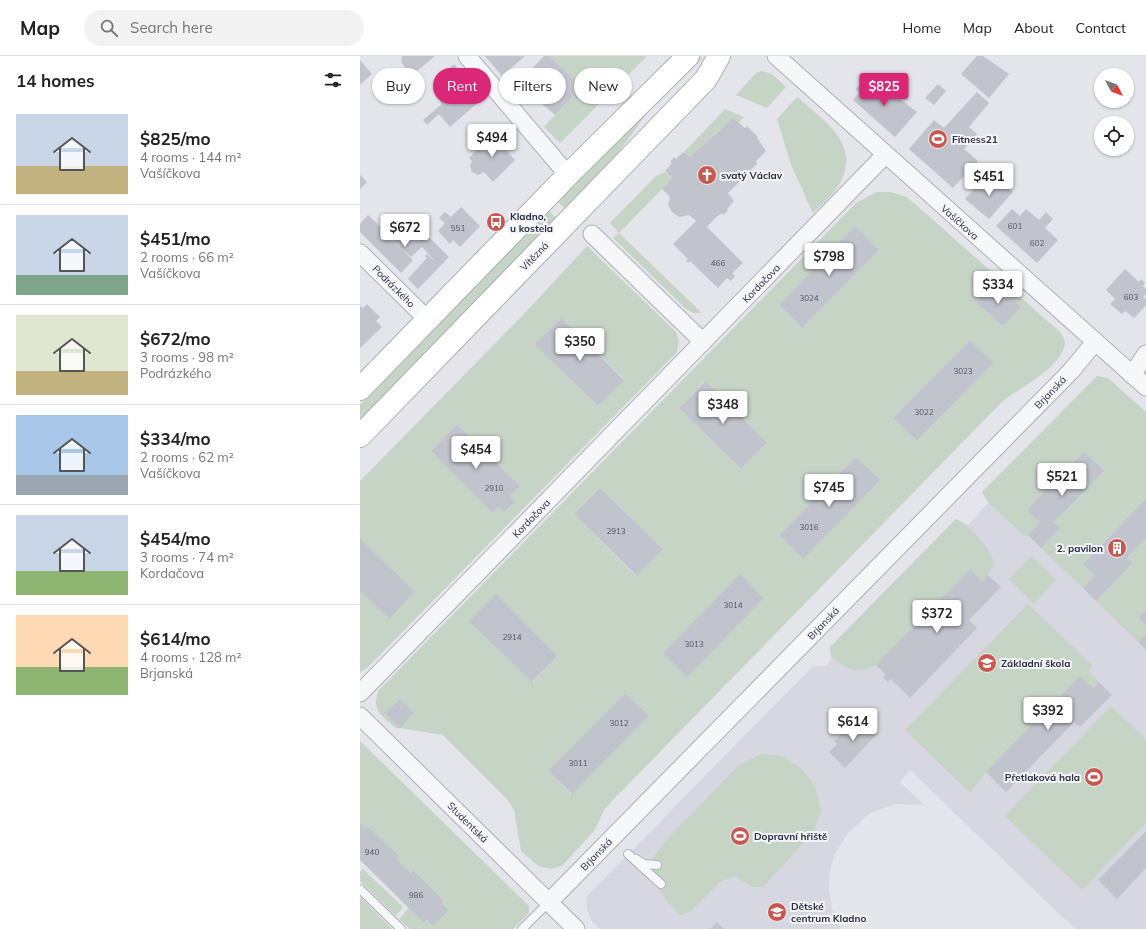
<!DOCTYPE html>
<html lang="en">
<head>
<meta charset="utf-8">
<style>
  :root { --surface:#fff; --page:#f2f2f2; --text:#222; --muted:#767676; --line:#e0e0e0; --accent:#db2777 }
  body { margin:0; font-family:Mulish,sans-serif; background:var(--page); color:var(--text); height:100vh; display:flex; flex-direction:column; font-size:15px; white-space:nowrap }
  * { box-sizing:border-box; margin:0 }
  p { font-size:13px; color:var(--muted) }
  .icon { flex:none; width:22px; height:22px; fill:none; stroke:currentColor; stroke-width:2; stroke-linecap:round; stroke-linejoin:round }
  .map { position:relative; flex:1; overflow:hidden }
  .drawer { display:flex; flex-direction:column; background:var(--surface); width:360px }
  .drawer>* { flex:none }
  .guide { position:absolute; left:12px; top:12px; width:380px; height:36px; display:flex; gap:8px }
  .needle { width:26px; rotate:131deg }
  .fabs { position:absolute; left:734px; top:12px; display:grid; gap:8px }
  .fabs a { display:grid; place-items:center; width:40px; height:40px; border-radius:50%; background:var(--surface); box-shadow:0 1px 3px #0004; font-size:20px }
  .price { position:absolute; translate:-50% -34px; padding:0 9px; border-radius:4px; background:#fff; color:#222; font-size:13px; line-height:26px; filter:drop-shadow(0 1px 2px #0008) }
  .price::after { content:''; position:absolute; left:50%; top:24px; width:12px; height:9px; margin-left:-6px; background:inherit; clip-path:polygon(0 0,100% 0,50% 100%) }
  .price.selected { background:var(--accent); color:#fff }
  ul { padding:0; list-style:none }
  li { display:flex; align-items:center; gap:12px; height:100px; padding:0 16px }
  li+li { border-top:1px solid var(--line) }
  li span { display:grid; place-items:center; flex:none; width:112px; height:80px; border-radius:0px; color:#555 }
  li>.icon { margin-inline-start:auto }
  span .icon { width:48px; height:48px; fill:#fffc; stroke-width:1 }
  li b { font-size:17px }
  h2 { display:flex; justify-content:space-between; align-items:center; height:48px; padding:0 16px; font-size:17px }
  .chip { padding:0 14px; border-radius:18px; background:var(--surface); box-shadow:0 1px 3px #0004; font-size:14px; line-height:36px }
  .chip.selected { background:var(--accent); color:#fff }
  header { display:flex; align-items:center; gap:24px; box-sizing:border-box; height:56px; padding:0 20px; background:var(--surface); border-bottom:1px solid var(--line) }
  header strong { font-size:19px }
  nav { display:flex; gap:22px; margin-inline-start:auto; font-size:14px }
  .search { width:280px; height:36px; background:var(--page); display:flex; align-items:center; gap:10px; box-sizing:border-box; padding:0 14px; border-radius:22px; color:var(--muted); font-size:15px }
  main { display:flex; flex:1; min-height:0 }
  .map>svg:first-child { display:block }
</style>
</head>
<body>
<header>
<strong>Map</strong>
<div class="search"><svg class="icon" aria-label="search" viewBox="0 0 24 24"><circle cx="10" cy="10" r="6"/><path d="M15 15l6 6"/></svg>Search here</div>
<nav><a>Home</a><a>Map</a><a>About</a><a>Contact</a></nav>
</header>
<main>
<section class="drawer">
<h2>14 homes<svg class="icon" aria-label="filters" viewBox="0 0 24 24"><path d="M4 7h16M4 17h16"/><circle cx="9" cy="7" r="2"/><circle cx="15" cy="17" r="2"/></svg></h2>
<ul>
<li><span style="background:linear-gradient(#c9d6e8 65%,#c2b280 0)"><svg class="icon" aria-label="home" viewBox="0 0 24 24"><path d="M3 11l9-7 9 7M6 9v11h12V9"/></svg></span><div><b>$825/mo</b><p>4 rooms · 144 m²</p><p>Vašíčkova</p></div></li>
<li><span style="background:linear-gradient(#c9d6e8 75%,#7fa58c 0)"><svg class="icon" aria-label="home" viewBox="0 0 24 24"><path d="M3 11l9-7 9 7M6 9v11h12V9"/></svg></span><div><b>$451/mo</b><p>2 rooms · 66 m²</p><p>Vašíčkova</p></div></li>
<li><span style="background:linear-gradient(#dfe7d0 70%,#c2b280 0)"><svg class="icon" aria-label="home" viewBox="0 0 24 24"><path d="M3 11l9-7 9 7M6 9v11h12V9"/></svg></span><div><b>$672/mo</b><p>3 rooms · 98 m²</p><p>Podrázkého</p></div></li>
<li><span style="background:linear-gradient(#a9c7e8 75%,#9aa5b1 0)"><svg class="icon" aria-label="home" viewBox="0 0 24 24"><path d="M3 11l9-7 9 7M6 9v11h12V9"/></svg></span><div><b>$334/mo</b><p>2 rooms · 62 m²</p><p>Vašíčkova</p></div></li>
<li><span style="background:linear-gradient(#c9d6e8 70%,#8fb573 0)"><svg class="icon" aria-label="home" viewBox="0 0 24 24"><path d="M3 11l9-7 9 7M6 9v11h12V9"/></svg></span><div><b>$454/mo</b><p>3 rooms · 74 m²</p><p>Kordačova</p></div></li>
<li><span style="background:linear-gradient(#ffd9b3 65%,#8fb573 0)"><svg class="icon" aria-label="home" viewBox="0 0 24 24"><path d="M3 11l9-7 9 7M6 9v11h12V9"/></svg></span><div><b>$614/mo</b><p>4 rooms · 128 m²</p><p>Brjanská</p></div></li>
</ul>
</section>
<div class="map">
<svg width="786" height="873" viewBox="0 0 786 873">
  <rect width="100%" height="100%" fill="#e3e5eb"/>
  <path fill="#d6d7e0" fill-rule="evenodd" d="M786 398V873H715L550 714 540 726 564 749 536 748 510 757 488 777 475 797 470 815 469 834 472 853 481 873H240L232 865 227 854 226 841 453 610H466L471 604 470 591 596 463 608 469 628 447 622 436ZM454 775 392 831 375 820 360 826Z"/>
  <g fill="#c6d4c5" fill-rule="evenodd">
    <polygon points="189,0 287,0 200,87 184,71 213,40 217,44 222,38 218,35 222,30"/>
    <polygon points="341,1 343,2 290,53 253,104 206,153 198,146 288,52"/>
    <polygon points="401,15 412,18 426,31 407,52 376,39 396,17"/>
    <path d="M437 41C461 62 501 87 481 125 475 137 463 147 453 157L431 109 417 63Z"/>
    <polygon points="365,53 384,61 377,68 359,74 330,103 324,96"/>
    <polygon points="305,116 312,123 259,177 342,257 334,257 326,253 253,182 259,177 250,167 296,120"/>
    <path d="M516 136H531L547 141 700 276C721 298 666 329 651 339 646 342 641 347 637 351L252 745 244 754 235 774 202 810 191 813 178 810 161 795 154 754 148 744 83 679 39 672 37 673C23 661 10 654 19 634L496 147ZM495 171 519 194 442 272 419 249ZM633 227 660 251 643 270 616 247ZM610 284 634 307 557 385 533 362ZM344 325 407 387 381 413 319 352ZM496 401 519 424 442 502 419 479ZM240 432 303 493 276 520 214 458ZM380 519 404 542 327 620ZM136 539 198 600 173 626 110 565ZM265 637 288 660 211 738 188 715Z"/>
    <polygon points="189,155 197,163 0,364 0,349"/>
    <path d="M227 190 316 276 319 284 317 296 7 612 0 616V535L29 563 55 536 0 482V425L164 258ZM202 262 264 323 238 350 176 288ZM97 368 160 430 134 456 71 395Z"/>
    <polygon points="737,320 748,322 786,356 786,443 723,507 735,519 723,532 681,492 700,472 694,466 744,415 668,454 680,466 668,479 664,480 629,447 622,436"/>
    <path d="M596 463C608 469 637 496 633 510 631 516 626 521 622 525L610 514 516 609C497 619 487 614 471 600L470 591Z"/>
    <polygon points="786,482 786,554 778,562 786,569 786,578 778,586 736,545 773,508 767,502"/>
    <polygon points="671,500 696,524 674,548 649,523"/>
    <polygon points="668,548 733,610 729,616 739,626 733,632 720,620 626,716 610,737 545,674"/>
    <polygon points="751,650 786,683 786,767 722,834 645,760"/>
    <polygon points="0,685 169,850 169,857 153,873 50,873 39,863 49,852 64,867 67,864 73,870 89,854 82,847 84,845 53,814 51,817 38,804 40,801 9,771 6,773 0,767"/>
    <path d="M401 698 422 700 440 711 455 730 461 754 454 775 403 831H392L375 820 360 826 330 856 320 859C300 838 296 834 291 805L305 785 379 709Z"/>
    <polygon points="3,813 43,851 36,860 0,825 0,816"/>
    <polygon points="0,841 32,873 0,873"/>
  </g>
  <g fill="#c1c3cd">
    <polygon points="42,0 75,0 44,26 37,17 45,11 41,6"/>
    <polygon points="125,0 165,0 142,20"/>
    <polygon points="184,0 189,0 222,30 218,35 222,38 217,44 213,40 195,59 161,29 169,20 167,18"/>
    <polygon points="617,0 623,0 649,18 629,42 601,18"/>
    <polygon points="0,4 12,18 0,29"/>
    <polygon points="94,8 123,42 90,71 79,58 67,69 63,64 82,48 74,35 79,31 74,26"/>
    <polygon points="507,20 533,43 536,40 557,56 535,81 493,44 499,37 496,33"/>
    <polygon points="578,28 586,35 574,49 565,42"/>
    <polygon points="617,36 629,47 609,71 617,78 604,93 618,105 593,132 549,93 574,64 584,72"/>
    <polygon points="373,62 385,72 387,70 398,81 397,82 406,95 396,105 397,108 368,137 374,145 367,153 368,154 364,159 362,157 354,163 347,171 383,207 372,217 375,220 371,225 367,222 358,232 330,205 328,207 326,205 328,203 313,188 336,165 329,159 319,161 312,156 308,149 310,141 302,133 312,122 305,115 312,107 310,106 314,101 316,103 323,96 330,101"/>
    <polygon points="135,75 149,88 144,92 155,104 133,126 124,116 118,119 112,116 110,110 112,105 109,102"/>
    <polygon points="0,119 7,126 0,133"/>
    <polygon points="624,123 628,128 632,124 636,127 639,123 653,136 629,163 605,143"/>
    <polygon points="101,151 120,170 100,191 93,184 90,188 78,175 85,167 79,162 85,156 91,161"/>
    <polygon points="652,153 660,160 666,153 679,164 686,156 693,163 685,172 698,184 677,207 636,170"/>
    <polygon points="8,159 31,181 49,161 89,201 58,233 48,223 67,202 65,200 67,198 76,206 62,191 51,201 30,183 53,204 41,217 0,176 0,168"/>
    <polygon points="495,170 519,194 442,272 419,249"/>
    <polygon points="765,213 779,226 781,223 785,227 783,230 786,233 786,238 783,241 786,243 786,249 774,262 765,255 762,258 750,248 755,243 746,234"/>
    <polygon points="633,227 661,251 643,270 616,247"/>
    <polygon points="7,248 20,261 16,265 22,271 0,292 0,249 3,252"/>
    <polygon points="202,262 264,324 238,350 175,288"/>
    <polygon points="610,284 634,307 557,385 533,362"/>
    <polygon points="345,325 407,387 381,413 319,352"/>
    <polygon points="97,368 160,430 150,440 155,445 144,456 139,451 133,457 71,395"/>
    <polygon points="724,396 744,415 694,466 700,472 681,492 668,479 680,466 667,454"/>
    <polygon points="496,401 520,424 443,503 419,479"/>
    <polygon points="240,432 303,493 277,520 214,458"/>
    <polygon points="786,443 786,482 767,502 773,507 736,545 723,532 735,519 723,508"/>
    <polygon points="0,482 55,536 29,563 0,535"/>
    <polygon points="610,513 622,525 628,519 641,531 609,564 617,572 550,642 531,623 528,626 523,622 526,619 516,609"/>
    <polygon points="380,518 404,542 327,621 303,597"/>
    <polygon points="136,538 198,600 172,626 109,565"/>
    <polygon points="786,554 786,569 778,562"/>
    <polygon points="786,578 786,594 778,586"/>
    <polygon points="720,620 733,632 739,626 752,639 720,671 714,666 646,736 626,716"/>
    <polygon points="265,637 289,660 212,738 188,715"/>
    <polygon points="40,643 54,657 40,672 25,657"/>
    <polygon points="502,662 518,677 485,712 469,696 477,688 474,685 491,668 494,670"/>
    <polygon points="0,767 6,773 9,771 40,801 38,804 51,817 53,814 84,845 82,847 89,854 73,870 67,864 64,867 0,804"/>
    <polygon points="786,775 786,812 757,843 738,824"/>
    <polygon points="357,866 364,873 350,873"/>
  </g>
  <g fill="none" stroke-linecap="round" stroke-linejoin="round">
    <g stroke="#acaeb8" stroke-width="10">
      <g id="lane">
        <polyline points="268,798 301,828"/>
        <polyline points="276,803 284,808 297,809"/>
        <polyline points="0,833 41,873"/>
        <polyline points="162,873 189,846"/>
      </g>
    </g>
    <g stroke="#acaeb8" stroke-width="19">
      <g id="street">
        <polyline points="107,0 208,119"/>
        <polyline points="416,0 786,331"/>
        <polyline points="232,178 343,286"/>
        <polyline points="0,197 68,264"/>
        <polyline points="772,319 786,298"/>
        <polyline points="0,637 525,99"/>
        <polyline points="0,660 216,873"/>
        <polyline points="189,846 711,315 735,286"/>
      </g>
    </g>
    <g stroke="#acaeb8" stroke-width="24">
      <g id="secondary">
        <polyline points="0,333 208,119 328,0"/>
        <polyline points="0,380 346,23 359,0"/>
      </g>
    </g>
    <use href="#lane" stroke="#f6f7f9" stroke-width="8"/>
    <use href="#street" stroke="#f6f7f9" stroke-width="17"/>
    <use href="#secondary" stroke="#fff" stroke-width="22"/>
  </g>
  <defs>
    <g id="stadium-disc" transform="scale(1)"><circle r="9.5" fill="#c9574f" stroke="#f3f4f8"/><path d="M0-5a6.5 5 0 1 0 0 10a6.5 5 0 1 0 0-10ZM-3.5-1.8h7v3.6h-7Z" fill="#fff"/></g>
    <g id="church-disc" transform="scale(1)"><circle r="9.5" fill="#c9574f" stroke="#f3f4f8"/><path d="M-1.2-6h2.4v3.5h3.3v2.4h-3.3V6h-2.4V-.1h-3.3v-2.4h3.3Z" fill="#fff"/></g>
    <g id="bus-disc" transform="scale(1)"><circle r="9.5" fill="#c9574f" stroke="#f3f4f8"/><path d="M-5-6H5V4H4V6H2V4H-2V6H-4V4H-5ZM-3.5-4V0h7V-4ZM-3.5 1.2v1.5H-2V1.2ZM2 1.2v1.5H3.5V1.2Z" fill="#fff"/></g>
    <g id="building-disc" transform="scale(1)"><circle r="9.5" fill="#c9574f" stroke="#f3f4f8"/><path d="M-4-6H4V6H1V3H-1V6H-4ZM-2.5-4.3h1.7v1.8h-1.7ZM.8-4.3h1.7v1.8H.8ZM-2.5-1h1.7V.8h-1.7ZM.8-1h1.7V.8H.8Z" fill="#fff"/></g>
    <g id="school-disc" transform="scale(1)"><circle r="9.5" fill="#c9574f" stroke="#f3f4f8"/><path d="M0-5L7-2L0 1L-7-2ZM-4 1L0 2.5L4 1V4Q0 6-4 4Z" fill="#fff"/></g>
  </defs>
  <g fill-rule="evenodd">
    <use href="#stadium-disc" x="578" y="83"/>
    <use href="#church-disc" x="347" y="119"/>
    <use href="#bus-disc" x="136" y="166"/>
    <use href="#building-disc" x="757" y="492"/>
    <use href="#school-disc" x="627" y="607"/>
    <use href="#stadium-disc" x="734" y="721"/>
    <use href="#stadium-disc" x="380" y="780"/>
    <use href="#school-disc" x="417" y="856"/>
  </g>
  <g text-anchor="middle" stroke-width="4" stroke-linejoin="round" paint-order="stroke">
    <g font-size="8" fill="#515465">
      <text x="655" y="173">601</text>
      <text x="98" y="175">551</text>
      <text x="677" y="190">602</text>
      <text x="358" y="210">466</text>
      <text x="771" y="244">603</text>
      <text x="449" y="245">3024</text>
      <text x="603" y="318">3023</text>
      <text x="564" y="359">3022</text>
      <text x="134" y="435">2910</text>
      <text x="449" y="474">3016</text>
      <text x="256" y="478">2913</text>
      <text x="373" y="552">3014</text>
      <text x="152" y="584">2914</text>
      <text x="334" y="591">3013</text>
      <text x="259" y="670">3012</text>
      <text x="218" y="710">3011</text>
      <text x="12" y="799">940</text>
      <text x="56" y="842">986</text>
    </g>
    <g font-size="10" font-weight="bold" fill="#2c2f42" stroke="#f3f4f8" text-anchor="start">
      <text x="592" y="87">Fitness21</text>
      <text x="361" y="123">svatý Václav</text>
      <text x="150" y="164">Kladno,<tspan x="150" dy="12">u kostela</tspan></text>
      <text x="743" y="496" text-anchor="end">2. pavilon</text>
      <text x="641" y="611">Základní škola</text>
      <text x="720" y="725" text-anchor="end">Přetlaková hala</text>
      <text x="394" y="784">Dopravní hřiště</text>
      <text x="431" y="854">Dětské<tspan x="431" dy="12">centrum Kladno</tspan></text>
    </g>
    <g font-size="10" fill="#2c2f42" stroke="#f3f4f8">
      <text transform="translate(600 166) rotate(42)" y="4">Vašíčkova</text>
      <text transform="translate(174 200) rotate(-46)" y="4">Vítězná</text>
      <text transform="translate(401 227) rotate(-46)" y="4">Kordačova</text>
      <text transform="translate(34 230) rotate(45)" y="4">Podrázkého</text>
      <text transform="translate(690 336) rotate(-46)" y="4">Brjanská</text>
      <text transform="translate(171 462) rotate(-46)" y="4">Kordačova</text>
      <text transform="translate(463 567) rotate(-46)" y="4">Brjanská</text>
      <text transform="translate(108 766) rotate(45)" y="4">Studentská</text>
      <text transform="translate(236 798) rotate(-46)" y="4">Brjanská</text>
    </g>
  </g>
</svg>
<div class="fabs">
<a><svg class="needle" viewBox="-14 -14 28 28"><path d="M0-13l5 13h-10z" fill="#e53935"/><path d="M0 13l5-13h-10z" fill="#767676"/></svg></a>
<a><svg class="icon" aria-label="locate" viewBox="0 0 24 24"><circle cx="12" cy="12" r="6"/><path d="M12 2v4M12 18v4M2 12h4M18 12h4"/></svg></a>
</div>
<b class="price selected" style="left:524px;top:51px">$825</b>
<b class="price" style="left:132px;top:102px">$494</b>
<b class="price" style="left:629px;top:141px">$451</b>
<b class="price" style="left:45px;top:192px">$672</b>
<b class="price" style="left:469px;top:221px">$798</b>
<b class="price" style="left:638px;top:249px">$334</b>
<b class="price" style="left:220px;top:306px">$350</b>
<b class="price" style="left:363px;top:369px">$348</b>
<b class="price" style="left:116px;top:414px">$454</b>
<b class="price" style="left:702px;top:441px">$521</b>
<b class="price" style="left:469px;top:452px">$745</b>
<b class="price" style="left:577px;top:578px">$372</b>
<b class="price" style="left:688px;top:675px">$392</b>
<b class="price" style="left:493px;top:686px">$614</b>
<div class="guide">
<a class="chip">Buy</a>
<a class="chip selected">Rent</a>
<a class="chip">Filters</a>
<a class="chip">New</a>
</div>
</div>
</main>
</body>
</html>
